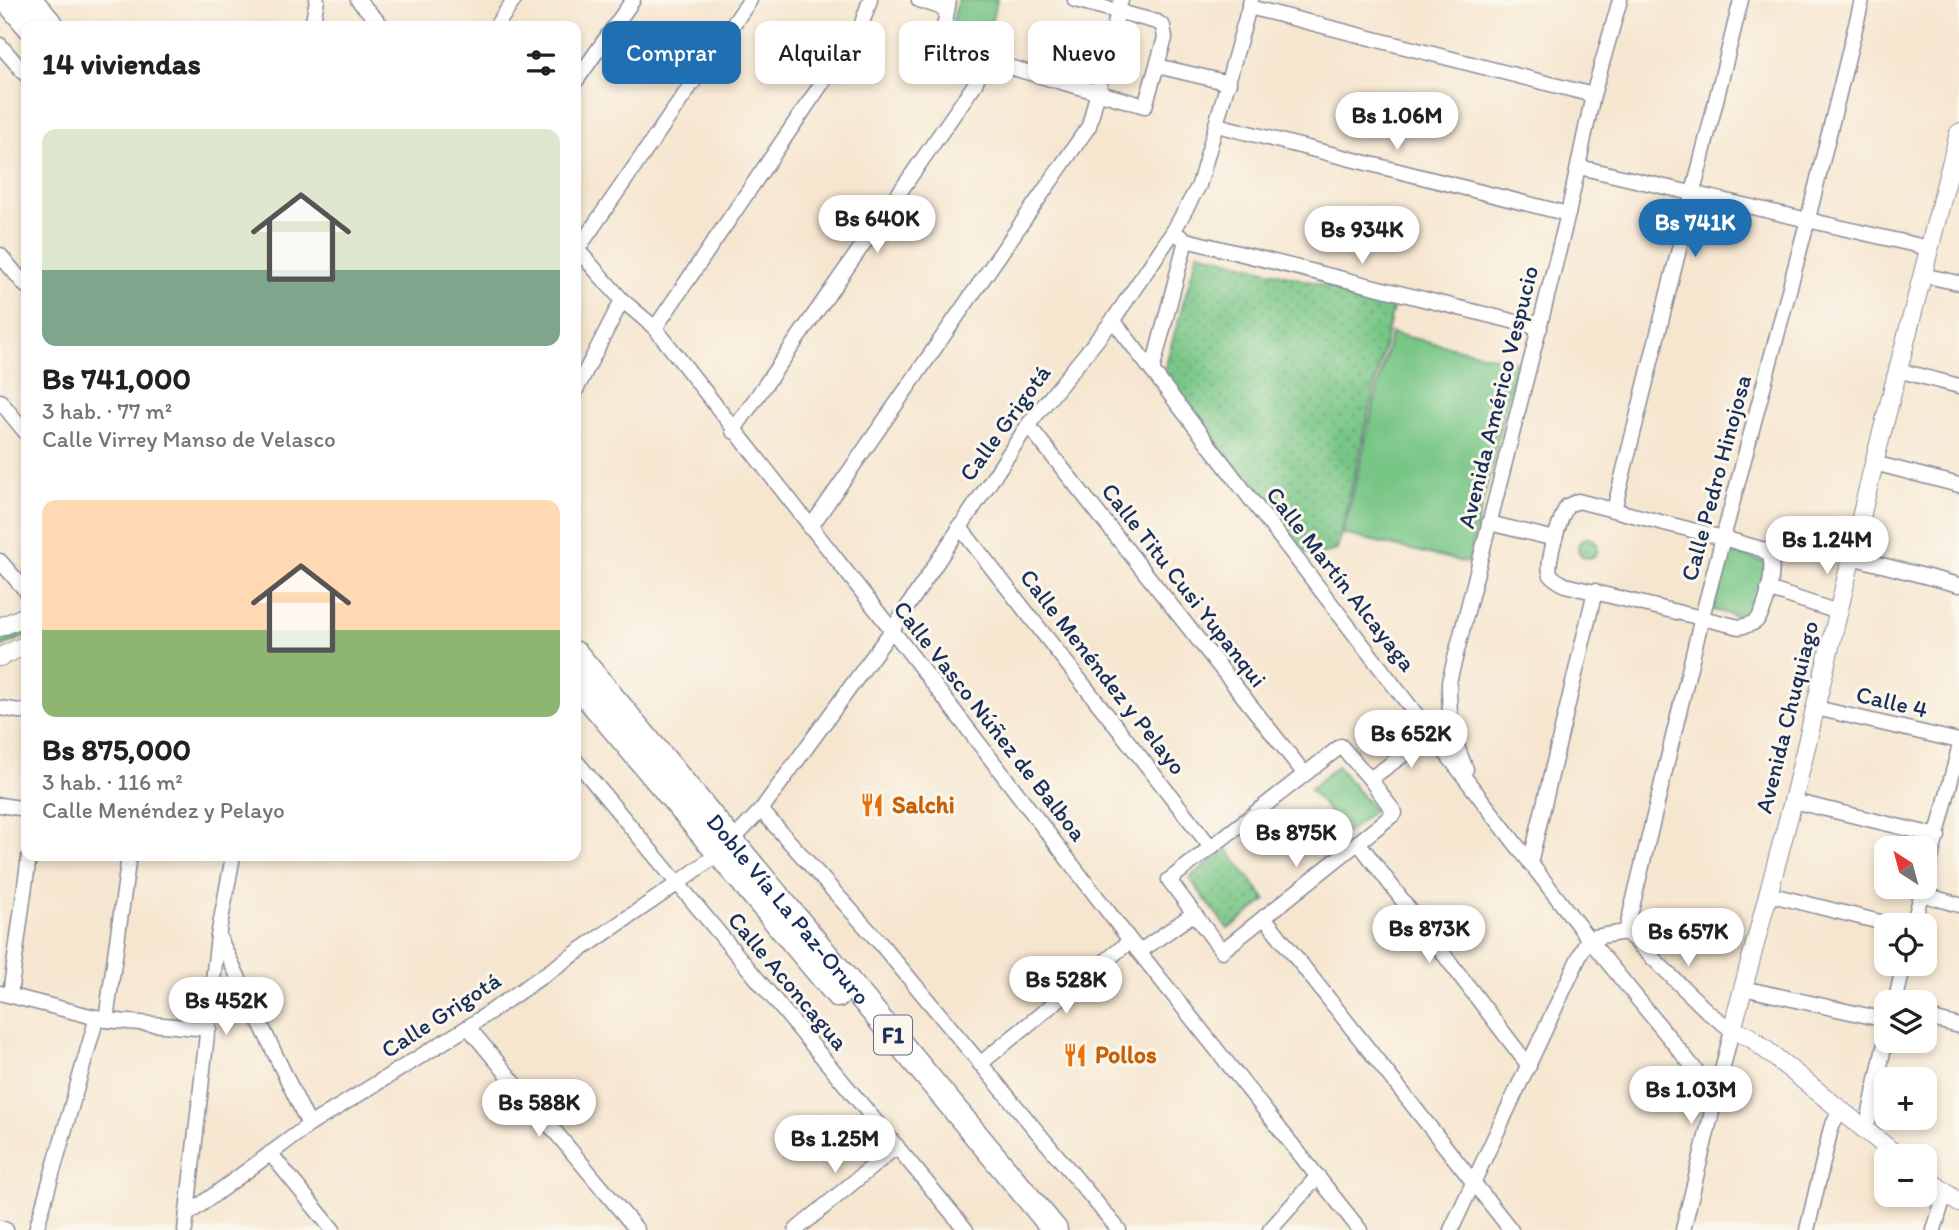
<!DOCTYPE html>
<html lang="es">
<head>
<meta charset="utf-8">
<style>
  :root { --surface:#fff; --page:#f6f6f6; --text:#202124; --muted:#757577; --accent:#1f6fb2 }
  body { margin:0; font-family:Itim,sans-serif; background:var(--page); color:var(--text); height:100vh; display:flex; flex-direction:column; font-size:26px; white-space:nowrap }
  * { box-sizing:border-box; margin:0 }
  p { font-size:23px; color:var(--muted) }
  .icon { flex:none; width:38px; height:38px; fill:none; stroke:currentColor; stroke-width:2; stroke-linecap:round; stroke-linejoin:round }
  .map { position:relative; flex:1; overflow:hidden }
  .panel { position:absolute; left:21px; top:21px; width:560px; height:840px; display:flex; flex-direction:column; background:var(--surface); border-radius:14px; box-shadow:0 4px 10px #0003 }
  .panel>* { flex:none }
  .guide { position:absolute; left:602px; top:21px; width:665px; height:63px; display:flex; gap:14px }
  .needle { width:46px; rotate:324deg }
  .controls { position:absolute; left:1874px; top:836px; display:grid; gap:14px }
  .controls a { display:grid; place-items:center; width:63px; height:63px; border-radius:14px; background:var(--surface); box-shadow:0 4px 10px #0003; font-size:35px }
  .price { position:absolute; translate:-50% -60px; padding:0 16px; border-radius:24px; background:#fff; color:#222; font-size:23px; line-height:46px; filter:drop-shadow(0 2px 4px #0008) }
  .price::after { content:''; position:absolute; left:50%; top:42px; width:21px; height:16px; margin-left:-10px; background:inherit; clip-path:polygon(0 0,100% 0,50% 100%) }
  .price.on { background:var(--accent); color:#fff }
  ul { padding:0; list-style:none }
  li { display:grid; align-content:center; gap:14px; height:371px; padding:0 21px }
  li span { display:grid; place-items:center; height:217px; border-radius:14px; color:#555 }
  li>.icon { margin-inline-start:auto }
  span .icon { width:126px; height:126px; fill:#fffc; stroke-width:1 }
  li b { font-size:30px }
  h2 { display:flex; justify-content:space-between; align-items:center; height:84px; padding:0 21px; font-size:30px }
  .chip { padding:0 24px; border-radius:14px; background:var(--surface); box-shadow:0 4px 10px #0003; font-size:24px; line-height:63px }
  .chip.on { background:var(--accent); color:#fff }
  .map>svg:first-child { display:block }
</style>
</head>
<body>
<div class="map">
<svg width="1959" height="1230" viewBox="0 0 1959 1230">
  <defs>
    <pattern id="grass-dots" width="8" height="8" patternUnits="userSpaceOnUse" patternTransform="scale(1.75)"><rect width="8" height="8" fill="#78c686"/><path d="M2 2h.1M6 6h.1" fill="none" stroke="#62a171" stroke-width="1.8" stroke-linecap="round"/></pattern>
  </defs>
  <rect width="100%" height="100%" fill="#fbf7ec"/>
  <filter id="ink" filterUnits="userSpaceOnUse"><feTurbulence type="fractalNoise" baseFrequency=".0143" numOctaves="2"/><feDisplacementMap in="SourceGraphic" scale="14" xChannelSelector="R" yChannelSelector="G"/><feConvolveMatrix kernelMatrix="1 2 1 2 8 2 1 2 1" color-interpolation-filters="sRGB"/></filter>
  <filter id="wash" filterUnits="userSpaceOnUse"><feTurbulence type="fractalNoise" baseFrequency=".00686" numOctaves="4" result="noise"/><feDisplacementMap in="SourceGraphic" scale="28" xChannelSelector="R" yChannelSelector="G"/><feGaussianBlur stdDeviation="1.57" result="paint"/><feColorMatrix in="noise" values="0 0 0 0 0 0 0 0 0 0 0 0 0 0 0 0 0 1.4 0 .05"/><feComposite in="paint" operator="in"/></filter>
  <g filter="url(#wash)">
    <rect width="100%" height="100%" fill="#f6e6d0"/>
    <g fill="url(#grass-dots)" stroke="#4a7a72" stroke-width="2">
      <polygon points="1198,252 1394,304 1337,550 1320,555 1304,552 1163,374"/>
      <circle cx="1588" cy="548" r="10"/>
      <polygon points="26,623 26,636 0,647 0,635"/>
      <polygon points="1227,849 1266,900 1228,929 1189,878"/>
    </g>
    <g fill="#78c686" stroke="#4a7a72" stroke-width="2">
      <polygon points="958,0 997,0 984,49 948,40"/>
      <polygon points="1391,333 1516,362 1468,563 1343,534"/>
      <polygon points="1728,552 1766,562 1752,620 1713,610"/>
      <polygon points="1337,766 1374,810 1347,833 1310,789"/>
    </g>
  </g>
  <g filter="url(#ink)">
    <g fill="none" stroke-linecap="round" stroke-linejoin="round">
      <g stroke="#888a97" stroke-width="17">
        <g id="minor">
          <polyline points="358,0 382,26"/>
          <polyline points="919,0 946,9"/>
          <polyline points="949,0 942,39 950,50 1145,106 1165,38 1163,26 1157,22 1075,0"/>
          <polyline points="1249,7 1593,95"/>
          <polyline points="312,26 317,0"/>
          <polyline points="496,26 514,0"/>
          <polyline points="0,45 26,75"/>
          <polyline points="1157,66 1229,83"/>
          <polyline points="576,81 633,0"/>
          <polyline points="1217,125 1568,214"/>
          <polyline points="1579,167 1929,248"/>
          <polyline points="1173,232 1186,240 1540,328"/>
          <polyline points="576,248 622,300 655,328 892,630 1139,952 1360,1230"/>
          <polyline points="577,250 750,0"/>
          <polyline points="0,255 26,286"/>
          <polyline points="1922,275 1959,283"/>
          <polyline points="1113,320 1588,938 1716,1095"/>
          <polyline points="655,328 861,26 870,0"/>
          <polyline points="1897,370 1959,386"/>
          <polyline points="1152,371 1186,240"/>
          <polyline points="576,390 622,300"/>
          <polyline points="0,401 26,433"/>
          <polyline points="1028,425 1304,773"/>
          <polyline points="733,431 975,84 984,60"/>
          <polyline points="1874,463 1959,485"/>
          <path d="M1578 501 1723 538 1761 549 1769 554C1776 566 1767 612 1755 622 1750 625 1745 626 1739 627L1565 585C1560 582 1554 579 1551 575 1544 566 1561 517 1567 506Z"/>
          <polyline points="1614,510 1741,0"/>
          <polyline points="1489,523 1555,539"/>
          <polyline points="959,526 1210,846"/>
          <polyline points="810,528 1089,126 1121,0"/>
          <polyline points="1851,557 1959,585"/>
          <polyline points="0,561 26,591"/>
          <polyline points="1768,589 1838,612"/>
          <polyline points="0,708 26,712"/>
          <polyline points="1816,708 1959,741"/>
          <polygon points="1341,746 1370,779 1395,813 1222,951 1169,880"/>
          <polyline points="576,761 966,1230"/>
          <path d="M1466 769C1451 735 1449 719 1449 682L1568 214 1593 95 1620 0"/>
          <polyline points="1370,779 1432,734"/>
          <polyline points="1793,801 1938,836"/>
          <polyline points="0,805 26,809"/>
          <polyline points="761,810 880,943 1119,1230"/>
          <polyline points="732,841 761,810 892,630 1028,425 1113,320 1173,232 1199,185 1251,0"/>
          <polyline points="1358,842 1529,1066"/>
          <polyline points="1530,863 1595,591"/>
          <polyline points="1925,882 1959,748"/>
          <polyline points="1768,894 1896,926"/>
          <polyline points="1922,894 1959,905"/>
          <polyline points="1264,917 1511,1230"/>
          <polyline points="1913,926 1923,887"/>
          <polyline points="1626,932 1709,1013 1732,1030 1683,1230"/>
          <polyline points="219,937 309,1125"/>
          <polyline points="1139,952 1193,914"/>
          <polyline points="1743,988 1886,1020"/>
          <polyline points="0,993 106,1020 209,1029"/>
          <polyline points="10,995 29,856"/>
          <polyline points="1895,1003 1904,964"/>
          <polyline points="1925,1017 1959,1026"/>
          <polyline points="106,1020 129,856"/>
          <polyline points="468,1027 637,1230"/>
          <polyline points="980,1064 1130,941"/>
          <polyline points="1866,1131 1886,1038"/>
          <polyline points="270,1153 333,1230"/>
          <polyline points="188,1214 309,1125 468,1027 677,884 719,853"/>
          <polyline points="0,1228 6,1230"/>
          <polyline points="36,1230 97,1017"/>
          <polyline points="185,1230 218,936 233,856"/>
          <polyline points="796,1230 897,1146"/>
          <polyline points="1270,1230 1318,1176"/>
          <polyline points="1451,1230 1588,938 1626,932 1702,617 1808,219 1862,0"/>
          <polyline points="1807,1230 1831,1128 1840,1111"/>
          <polyline points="1934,1230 1945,1193"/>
        </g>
      </g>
      <g stroke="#888a97" stroke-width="20">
        <g id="tertiary">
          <polyline points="0,627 26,616"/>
          <polyline points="0,657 26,645"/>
          <polyline points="1899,1157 1750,1037 1732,1030 1793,801 1874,463 1959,133"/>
          <polyline points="1925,1177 1959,1203"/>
        </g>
      </g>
      <g stroke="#888a97" stroke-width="27">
        <g id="trunk">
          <polyline points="7,0 29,26"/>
          <polyline points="30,0 52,26"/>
          <path id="s1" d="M576 654 1055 1230"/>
          <polyline points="576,683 838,995"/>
        </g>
      </g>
      <use href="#minor" stroke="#fff" stroke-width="14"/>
      <use href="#tertiary" stroke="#fff" stroke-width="18"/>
      <use href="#trunk" stroke="#fff" stroke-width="24"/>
    </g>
  </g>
  <defs>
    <g id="restaurant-bare" transform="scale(1.89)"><path d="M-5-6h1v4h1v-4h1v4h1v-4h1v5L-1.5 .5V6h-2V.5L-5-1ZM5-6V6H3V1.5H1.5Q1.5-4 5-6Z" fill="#e8710a" stroke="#fbf7ec" stroke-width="2.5" paint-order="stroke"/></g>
  </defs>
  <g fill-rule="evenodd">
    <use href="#restaurant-bare" x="872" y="805"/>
    <use href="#restaurant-bare" x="1075" y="1055"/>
  </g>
  <g text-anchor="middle" stroke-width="6" stroke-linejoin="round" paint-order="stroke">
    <rect fill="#fbf7ec" stroke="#5e6b89" stroke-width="2" x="874" y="1015.5" width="38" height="39" rx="5"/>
    <g font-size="23" font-weight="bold" fill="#1b2f5e">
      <text x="893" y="1043">F1</text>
    </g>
    <g font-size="24" fill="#1b2f5e" stroke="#fbf7ec">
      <text transform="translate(1498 397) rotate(-76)" y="8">Avenida Américo Vespucio</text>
      <text transform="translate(1005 423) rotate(-54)" y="8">Calle Grigotá</text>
      <text transform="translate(1716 478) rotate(-75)" y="8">Calle Pedro Hinojosa</text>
      <text transform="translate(1341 579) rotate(52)" y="8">Calle Martín Alcayaga</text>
      <text transform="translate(1184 585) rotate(52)" y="8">Calle Titu Cusi Yupanqui</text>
      <text transform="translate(1103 672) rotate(52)" y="8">Calle Menéndez y Pelayo</text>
      <text transform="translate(1892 702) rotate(13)" y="8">Calle 4</text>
      <text transform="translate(1787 717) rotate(-76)" y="8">Avenida Chuquiago</text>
      <text transform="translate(990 721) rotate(52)" y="8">Calle Vasco Núñez de Balboa</text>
      <text dy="8" stroke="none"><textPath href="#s1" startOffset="332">Doble Vía La Paz-Oruro</textPath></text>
      <text transform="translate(788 981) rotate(50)" y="8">Calle Aconcagua</text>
      <text transform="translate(441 1015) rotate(-33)" y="8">Calle Grigotá</text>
    </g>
    <g font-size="24" font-weight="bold" fill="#c56008" stroke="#fbf7ec" text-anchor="start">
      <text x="892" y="813">Salchi</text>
      <text x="1095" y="1063">Pollos</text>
    </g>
  </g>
</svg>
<div class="controls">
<a><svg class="needle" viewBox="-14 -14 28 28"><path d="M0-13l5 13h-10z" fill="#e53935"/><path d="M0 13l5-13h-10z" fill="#757577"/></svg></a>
<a><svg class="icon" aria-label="locate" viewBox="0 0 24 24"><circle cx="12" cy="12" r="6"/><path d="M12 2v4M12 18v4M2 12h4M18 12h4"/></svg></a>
<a><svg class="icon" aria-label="layers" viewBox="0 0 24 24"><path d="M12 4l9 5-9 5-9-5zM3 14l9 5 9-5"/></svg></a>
<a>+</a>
<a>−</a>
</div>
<b class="price" style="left:1397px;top:152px">Bs 1.06M</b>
<b class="price" style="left:877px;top:255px">Bs 640K</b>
<b class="price on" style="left:1695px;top:259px">Bs 741K</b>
<b class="price" style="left:1362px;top:266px">Bs 934K</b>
<b class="price" style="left:1827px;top:576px">Bs 1.24M</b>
<b class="price" style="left:1411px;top:770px">Bs 652K</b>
<b class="price" style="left:1296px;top:869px">Bs 875K</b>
<b class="price" style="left:1429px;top:965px">Bs 873K</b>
<b class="price" style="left:1688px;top:968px">Bs 657K</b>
<b class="price" style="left:1066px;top:1016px">Bs 528K</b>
<b class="price" style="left:226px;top:1037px">Bs 452K</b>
<b class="price" style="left:1691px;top:1126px">Bs 1.03M</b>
<b class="price" style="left:539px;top:1139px">Bs 588K</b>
<b class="price" style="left:835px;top:1175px">Bs 1.25M</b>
<div class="guide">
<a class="chip on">Comprar</a>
<a class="chip">Alquilar</a>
<a class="chip">Filtros</a>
<a class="chip">Nuevo</a>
</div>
<section class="panel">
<h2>14 viviendas<svg class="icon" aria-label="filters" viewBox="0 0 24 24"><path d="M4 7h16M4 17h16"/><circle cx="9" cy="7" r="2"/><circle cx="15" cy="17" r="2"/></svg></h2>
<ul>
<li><span style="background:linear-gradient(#dfe7d0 65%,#7fa58c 0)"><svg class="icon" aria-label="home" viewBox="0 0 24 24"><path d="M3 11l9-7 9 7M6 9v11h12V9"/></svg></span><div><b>Bs 741,000</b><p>3 hab. · 77 m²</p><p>Calle Virrey Manso de Velasco</p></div></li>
<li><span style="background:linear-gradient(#ffd9b3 60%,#8fb573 0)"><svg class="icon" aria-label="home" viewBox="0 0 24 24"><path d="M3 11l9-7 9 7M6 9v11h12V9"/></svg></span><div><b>Bs 875,000</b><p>3 hab. · 116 m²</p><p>Calle Menéndez y Pelayo</p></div></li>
</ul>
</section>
</div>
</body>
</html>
